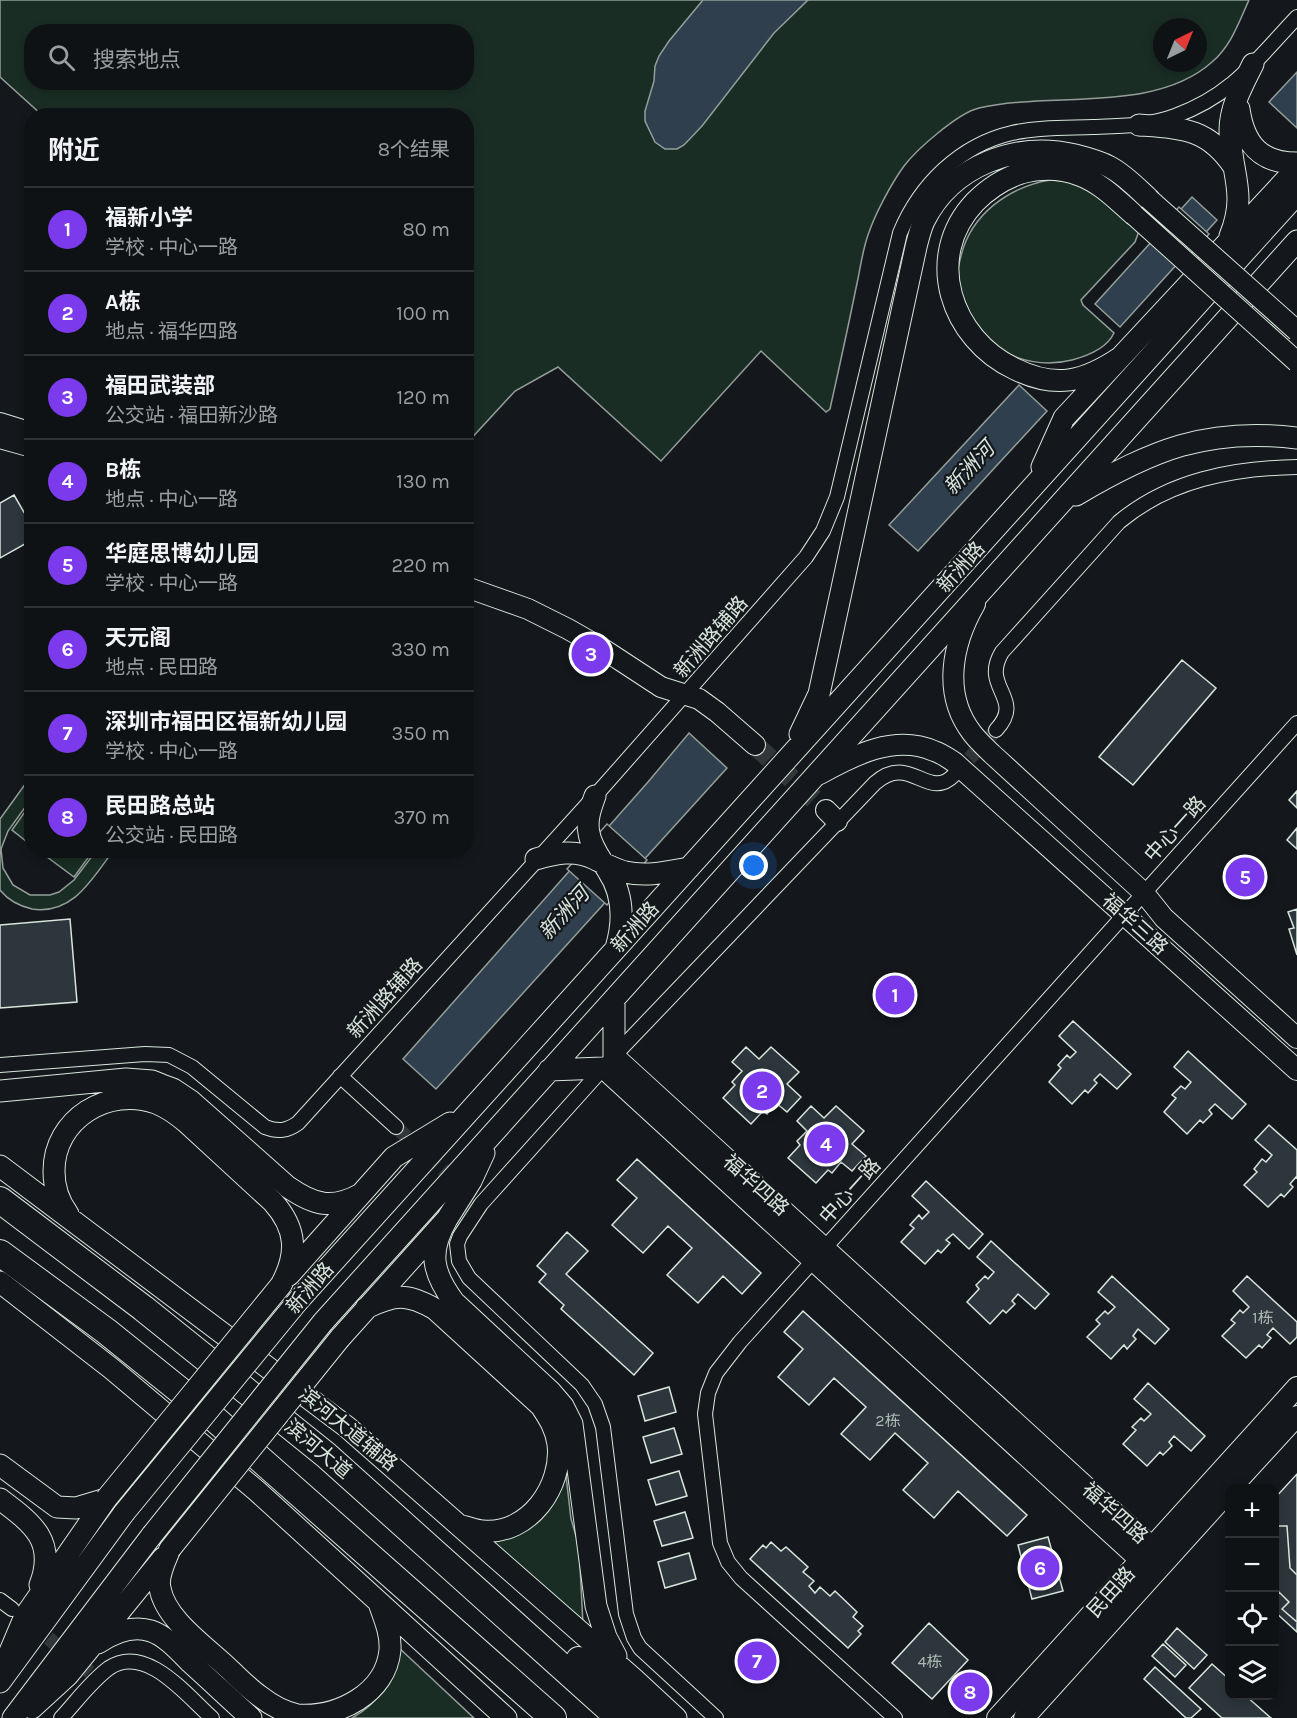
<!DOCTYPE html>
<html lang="zh">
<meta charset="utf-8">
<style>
body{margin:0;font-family:Karla,"Noto Sans SC",sans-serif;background:#181b1e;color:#f1f3f6}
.controls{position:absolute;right:18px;bottom:18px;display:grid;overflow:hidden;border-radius:12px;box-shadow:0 3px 9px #0003}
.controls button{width:54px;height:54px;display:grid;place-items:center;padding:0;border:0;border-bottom:2px solid #2f3234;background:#0f1215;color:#f1f3f6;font:30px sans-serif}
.compass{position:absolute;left:1153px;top:18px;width:54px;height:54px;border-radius:50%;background:#0f1215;box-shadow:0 3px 9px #0003;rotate:43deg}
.you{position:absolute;left:754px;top:866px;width:21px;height:21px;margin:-15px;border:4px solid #fff;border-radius:50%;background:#1a73e8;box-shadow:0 0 0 9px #1a73e833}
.badge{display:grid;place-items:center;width:39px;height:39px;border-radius:50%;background:#7c3aed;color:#fff;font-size:20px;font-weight:700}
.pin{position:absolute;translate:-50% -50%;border:3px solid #fff;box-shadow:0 2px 6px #0006}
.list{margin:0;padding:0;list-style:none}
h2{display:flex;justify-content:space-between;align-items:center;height:78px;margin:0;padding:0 24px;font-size:26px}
h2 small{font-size:20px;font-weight:400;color:#9b9ea0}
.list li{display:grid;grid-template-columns:39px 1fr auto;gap:18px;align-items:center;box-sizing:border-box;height:84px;padding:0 24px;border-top:2px solid #2f3234}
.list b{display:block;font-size:22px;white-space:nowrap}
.list p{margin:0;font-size:20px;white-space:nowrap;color:#9b9ea0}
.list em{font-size:20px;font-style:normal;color:#9b9ea0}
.icon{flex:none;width:33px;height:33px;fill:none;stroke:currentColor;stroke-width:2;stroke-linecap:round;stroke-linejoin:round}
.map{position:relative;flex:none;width:1297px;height:1718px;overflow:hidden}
.search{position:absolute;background:#0f1215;box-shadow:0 3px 9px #0003;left:24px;top:24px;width:450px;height:66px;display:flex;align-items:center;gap:15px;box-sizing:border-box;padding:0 21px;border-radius:24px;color:#9b9ea0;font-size:22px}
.panel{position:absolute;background:#0f1215;box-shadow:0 3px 9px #0003;left:24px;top:108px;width:450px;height:750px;border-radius:24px}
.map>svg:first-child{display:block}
.green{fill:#1a2d24;stroke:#939e99;stroke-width:1.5;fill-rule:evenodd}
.water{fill:#2f3f4d;stroke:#939e99;stroke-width:1.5}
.pier{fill:#14181c;stroke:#939e99;stroke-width:1.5}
.building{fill:#2c363c;stroke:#d8e6dc;stroke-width:1.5}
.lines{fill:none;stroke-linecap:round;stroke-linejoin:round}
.street-tunnel{stroke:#313739;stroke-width:14;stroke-dasharray:14 7;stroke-linecap:butt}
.secondary-tunnel{stroke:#313739;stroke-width:20;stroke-dasharray:20 10;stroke-linecap:butt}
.street-casing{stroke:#d8e6dc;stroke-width:16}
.secondary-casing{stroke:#d8e6dc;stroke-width:22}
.primary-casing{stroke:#d8e6dc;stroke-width:23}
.highway-casing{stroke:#d8e6dc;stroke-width:28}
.street{stroke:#14181c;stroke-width:14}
.secondary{stroke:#14181c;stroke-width:20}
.primary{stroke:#14181c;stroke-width:21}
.highway{stroke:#14181c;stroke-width:26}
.secondary-bridge-casing{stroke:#d8e6dc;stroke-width:22;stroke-linecap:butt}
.primary-bridge-casing{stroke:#d8e6dc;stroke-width:23;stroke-linecap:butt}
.secondary-bridge{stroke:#14181c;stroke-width:20}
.primary-bridge{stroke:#14181c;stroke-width:21}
.labels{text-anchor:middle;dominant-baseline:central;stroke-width:4.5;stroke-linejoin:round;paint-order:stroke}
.number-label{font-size:16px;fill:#adbab4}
.street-label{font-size:20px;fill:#d8e6dc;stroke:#14181c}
.water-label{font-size:21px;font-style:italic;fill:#d8e6dc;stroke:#14181c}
</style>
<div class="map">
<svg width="1297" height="1718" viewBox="0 0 1297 1718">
<rect width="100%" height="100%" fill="#14181c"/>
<path class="green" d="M0,0H1249C1239,22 1231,46 1212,62C1154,114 1051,91 979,108C958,113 917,149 904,166C891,184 875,214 868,235C862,252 860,271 856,288C848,328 839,368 830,409L826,412L761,351L661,461L558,367L515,391L467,443L466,116L42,115L0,77ZM1162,27H1198V63H1162ZM32,32H466V82H32Z
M1050,180L1074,182L1102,198L1139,231L1135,242L1081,300L1083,305L1114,333C1107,348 1087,356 1072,360C1036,369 997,357 975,325C971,319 969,311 966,304C963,297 959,290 957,283C956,274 959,264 961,256C971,214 1009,187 1050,180Z
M31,776V799L8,831L1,849L3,868L13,885L30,895H50L59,892L74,880L96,851H113C92,879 73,915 32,909C19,906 8,900 0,890V819Z
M31,803V845L12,830Z
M39,851H93L74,877Z
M564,1458L571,1519L579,1546L583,1625L491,1542L505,1538Z
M397,1646L474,1718H352C386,1699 387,1680 397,1646Z"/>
<path class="water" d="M703,0H808L774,33L702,126L684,145L677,149H665L655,142L645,121V111L654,81L655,66L659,56L669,41Z
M1297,72V128L1269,102Z
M1192,197L1217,220L1120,327L1095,304Z
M1019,385L1047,411L918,551L889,525Z
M689,733L727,768L436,1089L403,1059L648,782Z"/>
<path class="pier" d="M1179,207L1209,234L1179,267L1149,241Z
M607,824L647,860L607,905L567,869Z"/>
<path class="building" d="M14,495L32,526V540L0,558V503Z
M1182,660L1216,688L1133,785L1099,757Z
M1297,791V808L1289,800Z
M1297,828V849L1287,840Z
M1297,909V955L1289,929L1294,928L1288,912Z
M70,919L77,1002L0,1008V925Z
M1073,1021L1131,1074L1117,1089L1100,1074L1094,1080L1097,1083L1088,1093L1085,1090L1072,1104L1049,1082L1061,1068L1058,1065L1067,1055L1070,1058L1076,1052L1059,1036Z
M746,1047L759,1059L771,1047L799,1072L787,1084L801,1097L787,1112L776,1103L767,1114L763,1111L751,1124L723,1098L735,1085L732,1082L742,1071L732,1062Z
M1188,1051L1246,1104L1232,1119L1215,1104L1209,1110L1212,1114L1203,1123L1200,1120L1187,1134L1164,1112L1176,1098L1172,1095L1181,1086L1185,1089L1191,1082L1174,1067Z
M811,1106L824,1118L836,1106L864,1131L852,1144L866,1156L852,1171L841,1162L832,1173L828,1170L816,1183L788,1158L800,1145L797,1141L807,1131L797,1121Z
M1269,1125L1297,1150V1178L1296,1177L1290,1184L1293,1187L1284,1197L1281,1194L1268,1207L1244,1185L1257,1172L1254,1169L1262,1159L1266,1162L1272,1155L1255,1140Z
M637,1159L761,1273L742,1294L723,1276L698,1303L667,1275L692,1248L668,1226L643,1253L612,1225L637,1198L617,1180Z
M926,1181L983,1234L969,1249L953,1234L946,1240L950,1243L941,1253L938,1250L925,1264L901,1242L914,1228L910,1225L919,1215L922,1219L929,1212L912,1196Z
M567,1232L588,1251L566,1274L653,1353L634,1375L561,1309L564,1305L539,1282L546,1274L537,1266Z
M991,1241L1049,1294L1035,1309L1018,1294L1012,1301L1015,1304L1006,1313L1003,1310L990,1324L967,1302L979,1289L976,1285L985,1276L988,1279L994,1272L977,1257Z
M1112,1276L1169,1329L1155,1344L1138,1329L1133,1336L1136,1339L1127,1349L1124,1345L1111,1359L1087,1337L1100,1324L1096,1320L1105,1311L1108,1314L1115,1307L1098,1292Z
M1247,1276L1297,1322V1337L1290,1344L1273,1328L1267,1335L1271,1338L1262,1348L1259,1345L1246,1358L1222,1336L1235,1323L1231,1320L1240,1310L1243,1313L1249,1307L1233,1291Z
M803,1311L1027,1515L1007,1536L958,1491L934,1518L903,1490L928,1463L895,1433L870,1460L841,1434L866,1407L834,1378L809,1405L778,1377L803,1349L784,1332Z
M1148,1383L1205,1436L1191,1451L1174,1436L1169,1442L1172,1446L1163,1455L1160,1452L1147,1466L1123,1444L1136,1430L1132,1427L1141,1418L1144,1421L1151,1414L1134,1399Z
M669,1387L676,1412L645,1421L638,1396Z
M674,1428L682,1454L651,1463L643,1437Z
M679,1471L687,1496L656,1505L648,1480Z
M1297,1474V1632L1274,1611V1499Z
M685,1512L693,1538L662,1546L654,1521Z
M1274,1526H1287L1290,1568L1297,1575V1622L1282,1609L1289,1602L1279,1592L1274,1598Z
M1048,1537L1063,1591L1032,1599L1018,1545Z
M771,1542L781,1551L786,1547L808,1567L803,1572L814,1581L809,1586L815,1593L820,1587L830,1596L835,1591L857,1612L853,1617L863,1626L858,1631L861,1634L848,1648L750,1559L763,1545L766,1548Z
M689,1553L696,1579L665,1588L658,1562Z
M929,1623L968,1660L932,1699L892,1663Z
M1177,1628L1207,1655L1194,1669L1165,1642Z
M1163,1644L1186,1665L1175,1677L1152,1656Z
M1212,1664L1230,1680V1696H1246L1271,1718H1222L1189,1688Z
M1155,1667L1201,1709L1191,1718H1186L1144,1679Z"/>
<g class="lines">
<path class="street-tunnel" d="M955,774L996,730
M396,1127L474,1198
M32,1625L90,1672"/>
<path class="secondary-tunnel" d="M755,745L826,810"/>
<g class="street-casing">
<path id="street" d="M996,730C1026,698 980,688 1002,652L1119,522C1169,480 1233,468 1297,467
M0,1065L145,1054L169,1055L192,1067L265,1127C278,1132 287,1131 298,1123L595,796L806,557L823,531L837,497L900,233C920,185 960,145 1012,133C1038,127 1066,128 1093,127C1121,126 1148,126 1175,116C1233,95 1256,60 1297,17
M340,1076L396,1127
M0,1600L12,1609
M61,1718C76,1702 91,1681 109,1668C146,1643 187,1696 212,1718
M716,1718L640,1648L634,1638L626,1614L603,1427L595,1404L582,1385L469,1278L459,1261L457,1244L460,1236L481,1204L614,1056L875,783C910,752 928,802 954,775
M895,1718L741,1578L728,1562L720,1543L705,1414L708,1393L716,1373L740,1342L1297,723"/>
</g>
<g class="secondary-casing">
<path id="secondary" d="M0,423L32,433
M0,438L32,447
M466,587L528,609L568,629L603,649L661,687L699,699L717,712L755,745
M975,604C952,644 942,694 972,733C978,741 985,747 992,754L1144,893L1164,918L1297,1038
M820,774C854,755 895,734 934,751C941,753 948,758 954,762L1297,1070
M826,810L837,821
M614,1056L1152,1547L1161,1566
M603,1068L1140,1560L1161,1566
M1231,1488L1297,1416
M997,1718L1297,1387
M1024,1718L1230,1490"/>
</g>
<g class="primary-casing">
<path id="primary" d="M1239,109C1244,144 1260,163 1297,163
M1139,125C1182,128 1208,128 1234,167
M1230,236C1248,193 1230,172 1230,130C1230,107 1243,84 1253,64
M1121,357C1084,382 1056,389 1015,369C951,339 923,257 975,202C988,189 1003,179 1021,173C1040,168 1061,168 1079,175C1101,183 1117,200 1134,215
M1042,467L1064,418L1297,168
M1076,495C1152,450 1207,427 1297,438
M800,734L819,694L916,247C918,239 920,230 924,221C952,165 1017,141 1075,155C1087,158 1099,161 1110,167C1125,175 1137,188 1149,199
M595,796C591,807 586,820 589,833C591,847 601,859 608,871C624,895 624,921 616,948
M536,859C556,853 575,849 595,859C605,864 614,869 625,872C646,877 667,872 689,868
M614,1056V999
M549,1070L603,1068
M0,1091L126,1079L152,1081L162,1085L173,1089L191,1101L288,1187C314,1205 332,1210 361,1194
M0,1166L347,1427L635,1680L676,1718
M68,1214C59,1202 54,1187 54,1171C54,1119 108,1086 156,1103C168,1108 178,1115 187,1123L273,1202C297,1229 298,1254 281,1285
M447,1219C428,1252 432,1272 454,1302L551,1392L563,1406L572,1424L596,1606L606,1637L616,1656
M289,1275L394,1157L450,1123
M0,1282L112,1369L257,1491L506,1718
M298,1301L1297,194
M366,1308C395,1294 407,1293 435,1309L541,1406C549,1418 556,1429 558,1444C563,1486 529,1535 483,1531C476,1531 468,1527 461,1526
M323,1322L1297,241
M340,1338L447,1219L471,1181L484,1153
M0,1465L57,1507L76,1508L106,1499
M0,1499C32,1523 57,1541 40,1585
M170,1549C165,1561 157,1576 160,1588C165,1619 205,1646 227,1667C238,1677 249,1689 261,1697C271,1705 285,1712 297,1715C339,1718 386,1693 390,1650C391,1634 385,1620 380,1606
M98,1643C113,1633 133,1625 151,1631C166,1636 179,1651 190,1662C211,1681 231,1700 251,1718
M6,1661L25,1616L106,1499
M0,1682L124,1513
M32,1708L68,1675L163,1558
M13,1718L152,1535"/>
</g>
<g class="highway-casing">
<path id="highway" d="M0,1200L143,1308L326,1455L619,1718
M0,1253L106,1331L208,1413L553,1718
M579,1660L651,1718"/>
</g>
<use href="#street" class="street"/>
<use href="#secondary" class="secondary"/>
<use href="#primary" class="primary"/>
<use href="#highway" class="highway"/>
<g class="secondary-bridge-casing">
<path id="secondary-bridge" d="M1149,199L1297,331
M1134,215L1297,362"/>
</g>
<g class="primary-bridge-casing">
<path id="primary-bridge" d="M106,1499L281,1285
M124,1513L298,1301
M152,1535L323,1322
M170,1549L340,1338"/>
</g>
<use href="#secondary-bridge" class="secondary-bridge"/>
<use href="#primary-bridge" class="primary-bridge"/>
</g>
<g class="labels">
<g class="number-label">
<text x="1263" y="1317">1栋</text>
<text x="888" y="1420">2栋</text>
<text x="930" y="1661">4栋</text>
</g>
<g class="street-label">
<text transform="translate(961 567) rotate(-48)">新洲路</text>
<text transform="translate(711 637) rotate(-49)">新洲路辅路</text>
<text transform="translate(1175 829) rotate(-48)">中心一路</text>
<text transform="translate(1135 924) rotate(42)">福华三路</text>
<text transform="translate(635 927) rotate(-48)">新洲路</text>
<text transform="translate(385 998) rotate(-48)">新洲路辅路</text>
<text transform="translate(756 1185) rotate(42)">福华四路</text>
<text transform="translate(850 1191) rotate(-48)">中心一路</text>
<text transform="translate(310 1288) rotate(-49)">新洲路</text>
<text transform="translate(348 1429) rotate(39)">滨河大道辅路</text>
<text transform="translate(318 1449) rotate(40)">滨河大道</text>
<text transform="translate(1115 1513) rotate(42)">福华四路</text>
<text transform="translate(1111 1592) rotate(-48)">民田路</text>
</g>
<g class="water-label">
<text transform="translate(969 468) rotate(-47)">新洲河</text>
<text transform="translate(564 913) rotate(-48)">新洲河</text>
</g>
</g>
</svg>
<div class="controls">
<button>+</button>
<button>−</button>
<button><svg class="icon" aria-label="locate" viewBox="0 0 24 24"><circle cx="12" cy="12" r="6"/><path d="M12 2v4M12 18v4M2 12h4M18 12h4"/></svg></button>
<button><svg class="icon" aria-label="layers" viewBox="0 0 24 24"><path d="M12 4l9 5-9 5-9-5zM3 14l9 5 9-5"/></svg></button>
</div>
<svg class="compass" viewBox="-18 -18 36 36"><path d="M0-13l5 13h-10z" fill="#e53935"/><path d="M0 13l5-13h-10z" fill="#9b9ea0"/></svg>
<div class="you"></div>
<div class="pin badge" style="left:895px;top:995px">1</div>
<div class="pin badge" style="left:762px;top:1091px">2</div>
<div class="pin badge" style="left:591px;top:654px">3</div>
<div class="pin badge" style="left:826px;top:1144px">4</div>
<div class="pin badge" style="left:1245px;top:877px">5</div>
<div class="pin badge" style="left:1040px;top:1568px">6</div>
<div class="pin badge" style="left:757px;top:1661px">7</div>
<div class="pin badge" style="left:970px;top:1692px">8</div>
<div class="search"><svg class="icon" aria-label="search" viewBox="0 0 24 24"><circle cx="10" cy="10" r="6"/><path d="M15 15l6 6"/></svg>搜索地点</div>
<section class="panel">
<h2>附近<small>8个结果</small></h2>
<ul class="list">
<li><span class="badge">1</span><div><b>福新小学</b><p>学校 · 中心一路</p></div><em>80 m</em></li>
<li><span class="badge">2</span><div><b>A栋</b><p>地点 · 福华四路</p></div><em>100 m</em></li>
<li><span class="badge">3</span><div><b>福田武装部</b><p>公交站 · 福田新沙路</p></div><em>120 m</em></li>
<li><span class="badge">4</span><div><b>B栋</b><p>地点 · 中心一路</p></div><em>130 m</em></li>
<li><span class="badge">5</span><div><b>华庭思博幼儿园</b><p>学校 · 中心一路</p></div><em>220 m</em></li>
<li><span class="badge">6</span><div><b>天元阁</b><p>地点 · 民田路</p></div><em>330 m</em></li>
<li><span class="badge">7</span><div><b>深圳市福田区福新幼儿园</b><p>学校 · 中心一路</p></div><em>350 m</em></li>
<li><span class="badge">8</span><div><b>民田路总站</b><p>公交站 · 民田路</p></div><em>370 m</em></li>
</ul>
</section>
</div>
